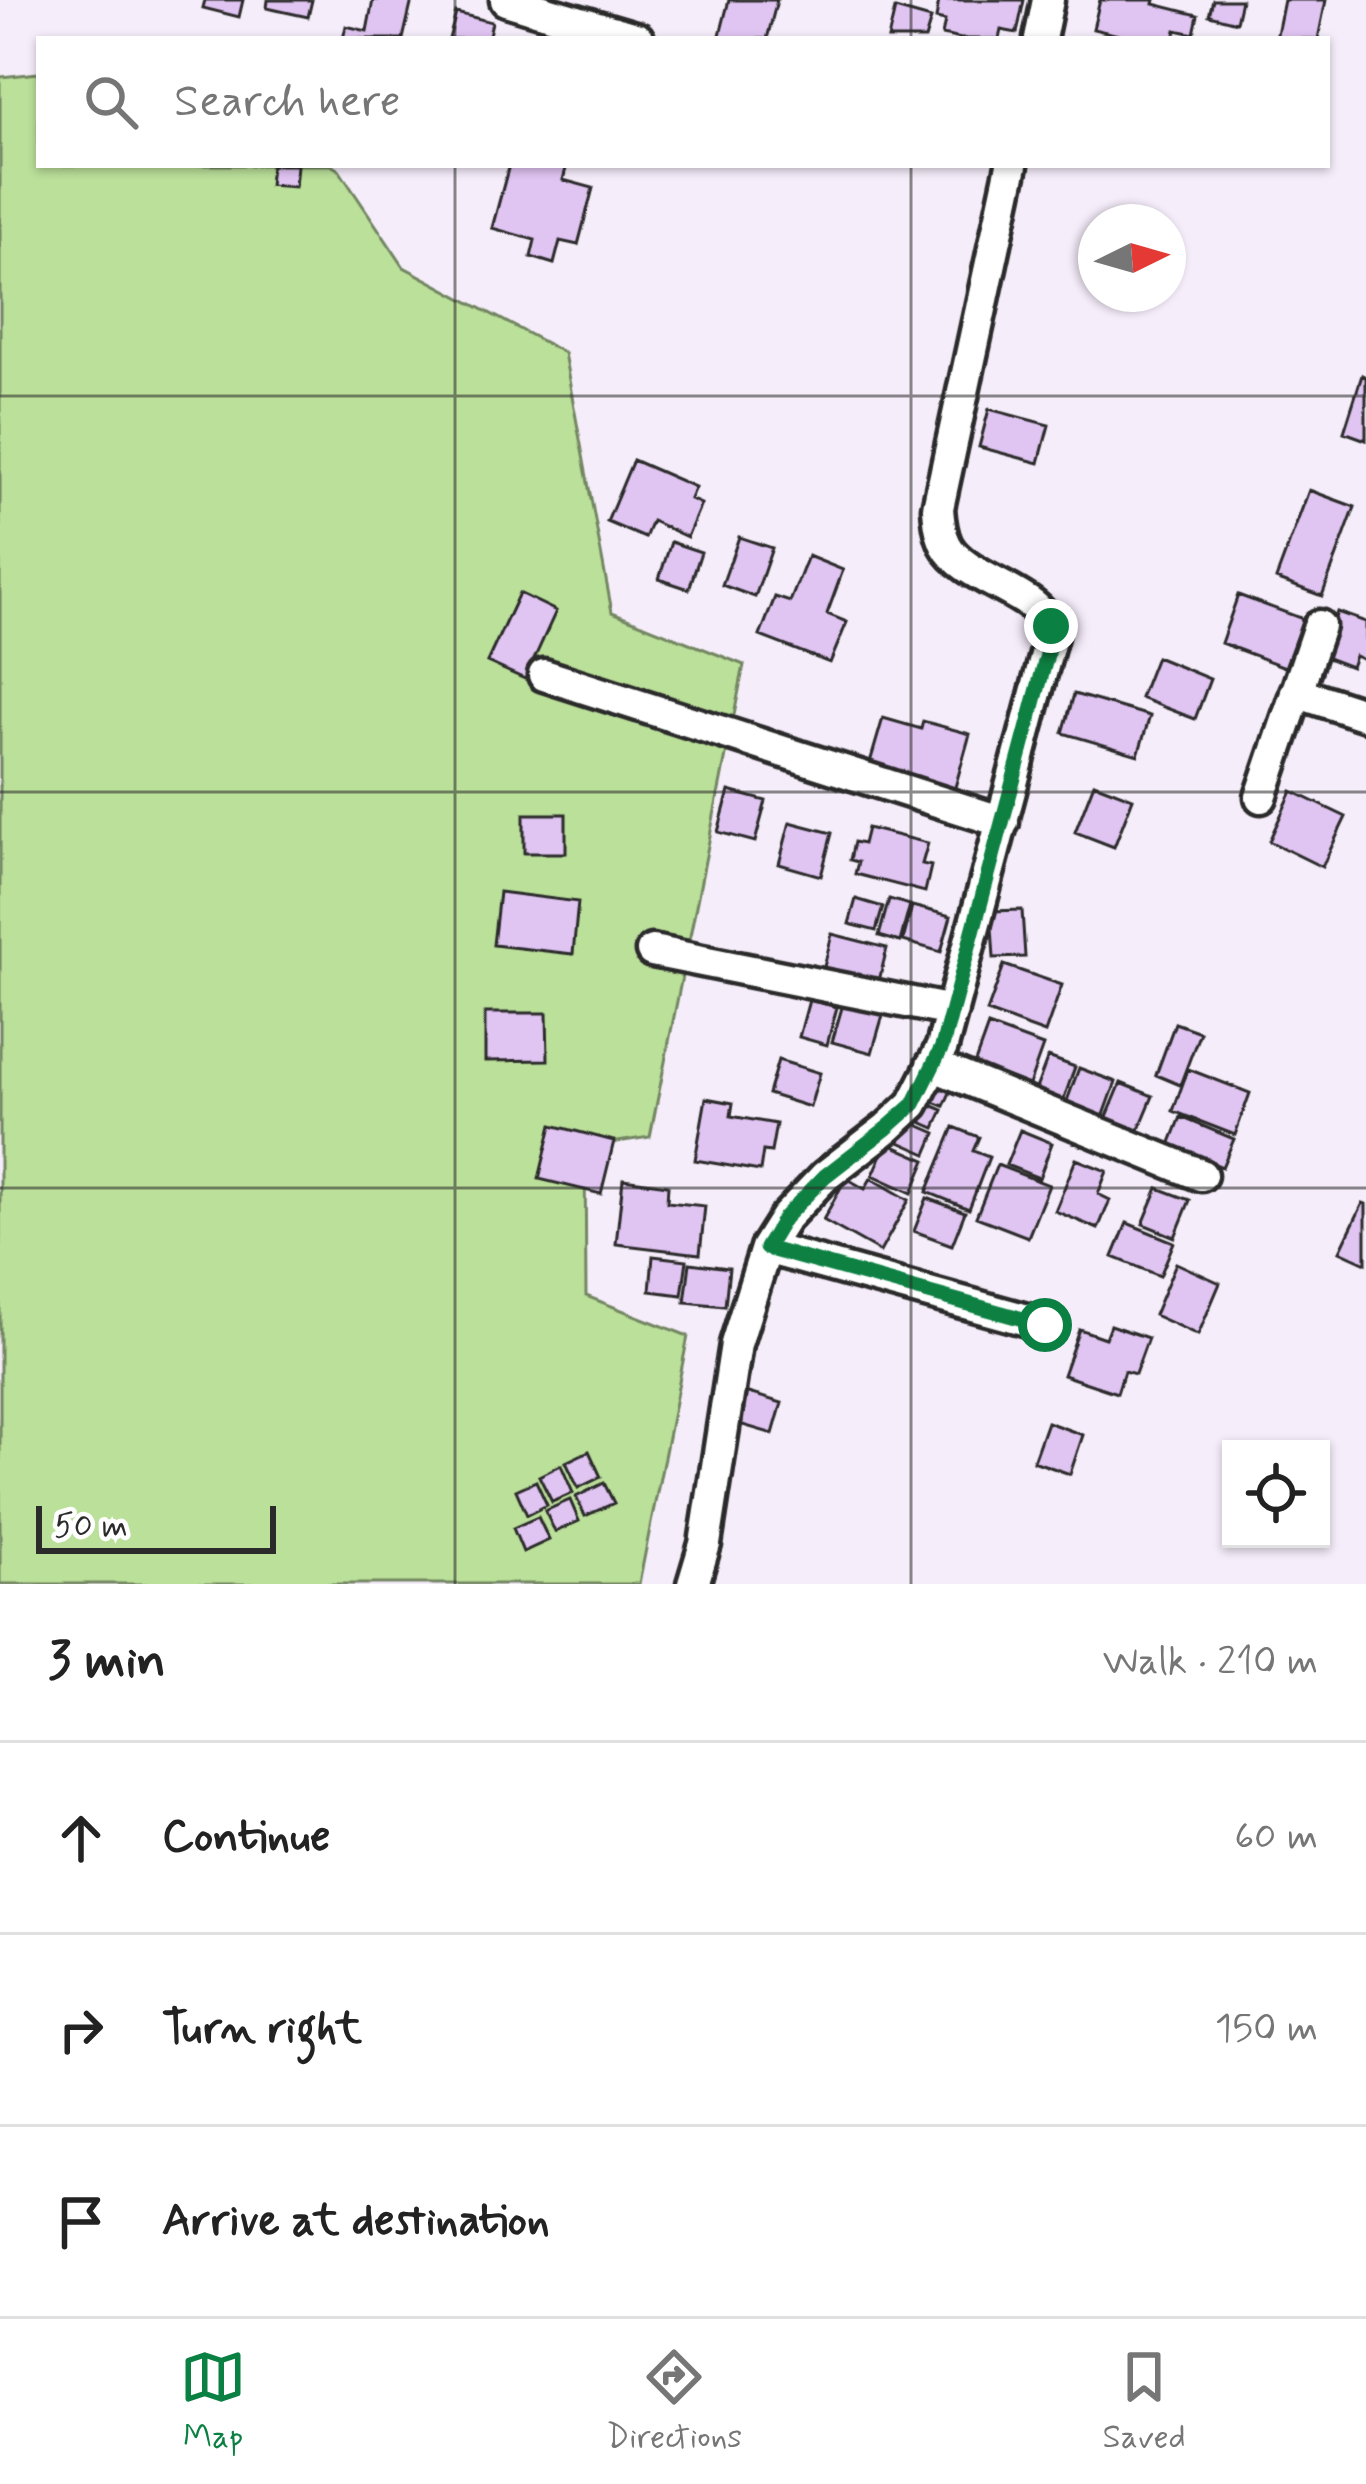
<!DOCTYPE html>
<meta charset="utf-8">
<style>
body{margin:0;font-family:Mynerve,sans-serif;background:#f2f2f2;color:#222}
.controls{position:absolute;right:36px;bottom:36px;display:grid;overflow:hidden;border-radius:0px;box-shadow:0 3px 9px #0004}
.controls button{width:108px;height:108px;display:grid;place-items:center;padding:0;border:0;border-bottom:3px solid #e0e0e0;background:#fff;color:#222;font:60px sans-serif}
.compass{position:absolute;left:1078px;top:204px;width:108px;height:108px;border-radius:50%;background:#fff;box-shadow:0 3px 9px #0004;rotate:85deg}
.scale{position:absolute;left:36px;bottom:30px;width:240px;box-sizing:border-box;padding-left:12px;border:6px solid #2b2b2b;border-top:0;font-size:33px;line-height:42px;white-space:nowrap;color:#2b2b2b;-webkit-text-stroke:9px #fff;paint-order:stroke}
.stop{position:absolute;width:36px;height:36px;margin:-27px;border:9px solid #0b8043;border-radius:50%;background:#fff}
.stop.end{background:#0b8043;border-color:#fff;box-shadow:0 3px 12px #0008}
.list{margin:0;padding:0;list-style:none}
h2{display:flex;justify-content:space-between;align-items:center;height:156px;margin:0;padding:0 48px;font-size:51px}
h2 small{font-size:39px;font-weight:400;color:#767676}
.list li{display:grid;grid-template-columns:78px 1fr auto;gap:36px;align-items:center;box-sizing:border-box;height:192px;padding:0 48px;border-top:3px solid #e0e0e0}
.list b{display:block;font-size:45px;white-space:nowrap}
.list em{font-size:39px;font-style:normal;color:#767676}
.icon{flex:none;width:66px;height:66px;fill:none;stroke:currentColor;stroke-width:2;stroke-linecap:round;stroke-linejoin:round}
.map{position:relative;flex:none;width:1366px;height:1584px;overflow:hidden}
.search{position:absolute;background:#fff;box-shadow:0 3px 9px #0004;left:36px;right:36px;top:36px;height:132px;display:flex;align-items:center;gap:30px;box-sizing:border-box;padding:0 42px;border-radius:0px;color:#767676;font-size:45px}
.sheet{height:732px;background:#fff}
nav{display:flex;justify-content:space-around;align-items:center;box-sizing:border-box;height:168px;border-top:3px solid #e0e0e0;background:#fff;font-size:33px;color:#767676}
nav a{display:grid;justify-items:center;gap:6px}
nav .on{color:#0b8043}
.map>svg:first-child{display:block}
.green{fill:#bbe09a;stroke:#738662;stroke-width:3}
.building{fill:#e0c4f2;stroke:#2b2b2b;stroke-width:3}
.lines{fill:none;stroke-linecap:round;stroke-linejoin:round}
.minor-casing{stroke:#2b2b2b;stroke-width:39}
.minor{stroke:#fff;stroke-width:30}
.route{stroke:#0b8043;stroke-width:15}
.grid{fill:none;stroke:#2b2b2b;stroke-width:3;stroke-opacity:0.55}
</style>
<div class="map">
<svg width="1366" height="1584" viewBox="0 0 1366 1584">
<rect width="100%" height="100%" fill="#f6edfb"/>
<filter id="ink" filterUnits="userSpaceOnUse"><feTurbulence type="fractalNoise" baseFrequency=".00833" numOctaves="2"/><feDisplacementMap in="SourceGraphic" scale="24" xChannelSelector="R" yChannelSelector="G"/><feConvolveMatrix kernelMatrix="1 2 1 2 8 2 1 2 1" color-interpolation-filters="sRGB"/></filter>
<g filter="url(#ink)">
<path class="green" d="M39,73V165H331L339,170L404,267L564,353L612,612L744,665L650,1137L585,1147L586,1296L688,1336L639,1584H0V77Z"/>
<path class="building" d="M205,0H243L239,17L203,8Z
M268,0H312L308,17L267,8Z
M373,0H412L403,39H343L346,26L367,31Z
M729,0H777L767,39H719Z
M939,0H1024L1017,33L1001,30L999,39H961L942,35L945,21L936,19Z
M1100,0H1155L1154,4L1198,15L1194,34L1176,30L1174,39H1136L1093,29Z
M1213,0H1241L1236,22L1209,15Z
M1284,0H1326L1318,39H1276Z
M895,9L931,19L925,39H888Z
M456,13L492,22L488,39H449Z
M271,165H297L295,187L269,185Z
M509,165H567L563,180L593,188L578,245L560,241L554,264L531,257L535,240L492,228Z
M1362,375L1366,377V440L1344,432Z
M989,409L1049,425L1039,463L979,447Z
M633,460L695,487L690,499L701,504L687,537L652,521L645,538L607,522Z
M1309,490L1355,507L1322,596L1276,579Z
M739,537L772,548L755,597L722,585Z
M671,542L701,552L689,589L659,579Z
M808,556L843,570L827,614L847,622L830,663L760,636L775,597L790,602Z
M519,593L556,611L525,679L487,662Z
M1238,595L1303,619L1285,667L1221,643Z
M1337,612L1366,622V661L1355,656L1351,667L1322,656Z
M1156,657L1210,679L1195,719L1140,698Z
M1074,694L1150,716L1138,755L1063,733Z
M883,718L921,729L923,721L970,734L954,791L869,766Z
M1094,783L1133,798L1114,847L1075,832Z
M729,791L766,801L755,842L718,832Z
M1292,791L1346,817L1322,867L1269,841Z
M524,814H566V853H524Z
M790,822L832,833L821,876L779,864Z
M867,828L928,843L922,864L931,866L925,892L855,874L858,862L850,860L854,842L863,844Z
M499,892L578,902L573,954L493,945Z
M856,899L883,907L876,931L849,924Z
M889,899L910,905L900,942L879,936Z
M912,906L951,916L941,952L903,941Z
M1022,910L1025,957L994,958L991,911Z
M832,934L887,948L878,985L823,971Z
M1004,965L1062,985L1045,1033L987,1012Z
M809,1000L837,1007L827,1045L799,1037Z
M843,1004L883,1015L872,1053L832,1042Z
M485,1013H547L548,1060L485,1061Z
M1175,1023L1200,1032L1180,1085L1156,1075Z
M988,1026L1043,1046L1029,1085L974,1065Z
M1048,1057L1075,1067L1062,1104L1034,1094Z
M778,1060L820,1073L810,1107L768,1094Z
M1079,1068L1116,1082L1101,1123L1064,1109Z
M1188,1069L1250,1093L1235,1135L1173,1111Z
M934,1080L952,1088L944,1106L926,1099Z
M1121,1083L1153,1096L1135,1139L1103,1126Z
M706,1098L733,1103L731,1116L776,1124L771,1152L763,1151L760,1171L695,1160Z
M926,1103L943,1110L935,1128L919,1121Z
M1181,1117L1234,1139L1222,1167L1170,1145Z
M904,1119L936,1133L927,1154L895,1140Z
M552,1125L614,1141L601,1194L539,1179Z
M954,1127L979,1137L973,1151L989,1157L969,1209L927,1192Z
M1020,1130L1052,1143L1039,1178L1006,1165Z
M887,1143L926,1160L912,1193L873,1175Z
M1076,1159L1107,1171L1098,1194L1110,1200L1098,1229L1055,1211Z
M997,1165L1049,1185L1028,1237L976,1217Z
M846,1178L865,1189L871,1178L909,1200L880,1252L823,1220Z
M623,1179L668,1185L667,1202L705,1206L700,1254L616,1244Z
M1158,1188L1190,1200L1175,1237L1143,1224Z
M927,1198L965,1212L952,1245L914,1231Z
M1363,1203L1366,1204V1263L1340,1251Z
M1127,1223L1174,1242L1160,1276L1113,1257Z
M653,1256L687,1260L682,1295L650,1291Z
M690,1263L729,1268L725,1306L685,1302Z
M1176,1263L1220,1283L1198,1335L1154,1315Z
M1110,1325L1148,1338L1135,1374L1124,1371L1117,1393L1063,1375L1079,1329L1105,1338Z
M738,1390L782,1403L773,1434L729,1421Z
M1047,1422L1083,1435L1070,1474L1033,1461Z
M589,1451L601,1477L578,1488L566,1462Z
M561,1465L573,1493L552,1502L539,1476Z
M536,1481L547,1505L527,1515L516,1490Z
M604,1483L614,1503L585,1516L576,1497Z
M570,1500L579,1521L555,1532L545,1511Z
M538,1517L549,1540L523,1552L513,1528Z"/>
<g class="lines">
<g class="minor-casing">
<path id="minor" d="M506,0L638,39
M1040,39L1048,0
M544,675L1003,822
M1296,692L1366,715
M1261,797L1319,626
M652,951L952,1011
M932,1065L1201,1175
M766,1248L1045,1325
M693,1584L705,1544L736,1344L766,1248L785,1218L825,1176L887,1128L913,1104L942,1047L1051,636C1050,593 966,583 946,545C940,533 939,521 938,508L1012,165"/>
</g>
<use href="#minor" class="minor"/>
</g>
</g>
<g class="lines" filter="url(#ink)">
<path class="route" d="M1045,1325L766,1248L784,1218L825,1176L887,1128L914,1104L942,1047L1052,636L1051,626"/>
</g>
<path class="grid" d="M455,0V39M911,0V39M455,165V1584M911,165V1584M0,396H1366M0,792H1366M0,1188H1366"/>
</svg>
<div class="controls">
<button><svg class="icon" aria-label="locate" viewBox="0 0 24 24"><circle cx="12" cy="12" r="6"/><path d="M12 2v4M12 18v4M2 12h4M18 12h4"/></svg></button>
</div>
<svg class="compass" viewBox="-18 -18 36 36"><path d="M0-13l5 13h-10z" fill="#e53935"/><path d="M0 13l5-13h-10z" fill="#767676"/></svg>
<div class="scale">50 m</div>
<div class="stop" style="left:1045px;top:1325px"></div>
<div class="stop end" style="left:1051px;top:626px"></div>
<div class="search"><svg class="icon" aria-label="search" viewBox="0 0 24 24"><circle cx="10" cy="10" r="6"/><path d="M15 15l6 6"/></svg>Search here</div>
</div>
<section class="sheet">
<h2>3 min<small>Walk · 210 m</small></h2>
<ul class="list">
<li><svg class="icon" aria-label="ahead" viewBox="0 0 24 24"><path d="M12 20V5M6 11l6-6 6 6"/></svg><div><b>Continue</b></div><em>60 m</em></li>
<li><svg class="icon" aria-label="right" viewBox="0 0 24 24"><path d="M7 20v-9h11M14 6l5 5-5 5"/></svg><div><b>Turn right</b></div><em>150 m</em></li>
<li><svg class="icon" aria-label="arrive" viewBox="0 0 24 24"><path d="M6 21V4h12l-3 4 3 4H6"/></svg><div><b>Arrive at destination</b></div></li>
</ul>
</section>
<nav>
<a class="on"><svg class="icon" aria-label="map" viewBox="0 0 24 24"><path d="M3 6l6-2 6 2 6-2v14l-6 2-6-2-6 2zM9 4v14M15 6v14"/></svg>Map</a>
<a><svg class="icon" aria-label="directions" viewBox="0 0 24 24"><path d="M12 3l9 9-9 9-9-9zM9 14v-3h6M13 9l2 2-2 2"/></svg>Directions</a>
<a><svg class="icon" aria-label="saved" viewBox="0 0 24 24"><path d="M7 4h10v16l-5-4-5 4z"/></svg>Saved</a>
</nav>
